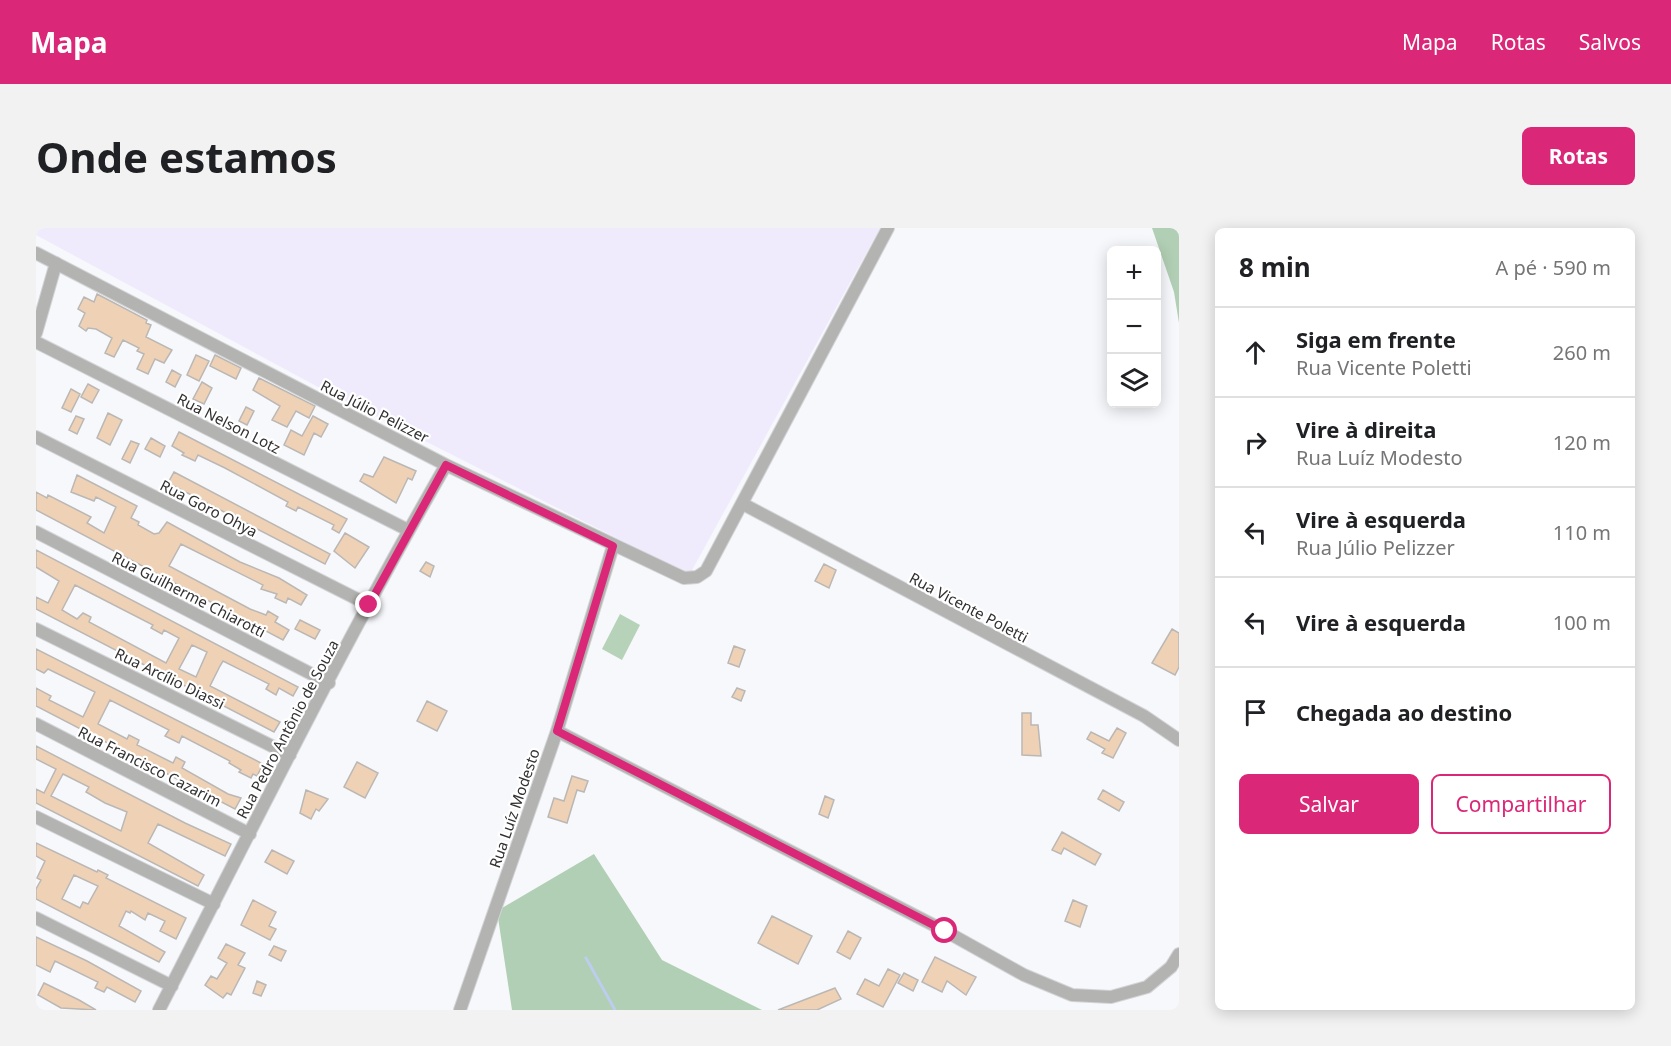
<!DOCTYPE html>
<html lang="pt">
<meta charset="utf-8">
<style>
body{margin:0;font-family:"Noto Sans",sans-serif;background:#f2f2f2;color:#202124}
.controls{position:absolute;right:18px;top:18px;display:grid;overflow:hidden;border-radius:9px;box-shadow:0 3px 15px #0003}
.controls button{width:54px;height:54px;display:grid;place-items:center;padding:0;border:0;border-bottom:2px solid #e0e0e0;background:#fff;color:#202124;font:30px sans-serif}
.stop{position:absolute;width:18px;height:18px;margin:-14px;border:4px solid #db2777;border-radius:50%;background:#fff}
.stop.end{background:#db2777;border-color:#fff;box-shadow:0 2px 6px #0008}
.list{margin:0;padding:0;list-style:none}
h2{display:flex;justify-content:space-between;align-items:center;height:78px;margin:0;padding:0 24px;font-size:26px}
h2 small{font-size:20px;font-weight:400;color:#757577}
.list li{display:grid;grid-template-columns:39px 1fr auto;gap:18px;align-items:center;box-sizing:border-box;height:90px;padding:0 24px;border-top:2px solid #e0e0e0}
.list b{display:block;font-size:22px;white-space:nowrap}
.list p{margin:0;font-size:20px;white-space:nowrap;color:#757577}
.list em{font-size:20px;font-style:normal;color:#757577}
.actions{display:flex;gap:12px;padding:18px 24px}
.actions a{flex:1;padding:14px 0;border:2px solid #db2777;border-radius:9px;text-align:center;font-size:21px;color:#db2777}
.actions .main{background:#db2777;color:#fff}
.icon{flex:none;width:33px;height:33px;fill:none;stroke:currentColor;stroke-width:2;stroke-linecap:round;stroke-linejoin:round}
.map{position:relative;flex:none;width:1143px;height:782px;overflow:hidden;border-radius:9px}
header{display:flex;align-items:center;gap:36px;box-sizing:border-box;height:84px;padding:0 30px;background:#db2777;color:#fff}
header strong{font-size:28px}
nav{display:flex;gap:33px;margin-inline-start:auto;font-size:21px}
.intro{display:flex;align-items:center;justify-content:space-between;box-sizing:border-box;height:144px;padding:0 36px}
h1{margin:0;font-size:42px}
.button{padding:15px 27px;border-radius:9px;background:#db2777;color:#fff;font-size:21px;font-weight:700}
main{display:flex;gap:36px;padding:0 36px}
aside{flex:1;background:#fff;border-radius:9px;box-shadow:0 3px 15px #0003}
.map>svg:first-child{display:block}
.industrial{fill:#efebfd}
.green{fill:#b6d3b9}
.forest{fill:#b1cfb4}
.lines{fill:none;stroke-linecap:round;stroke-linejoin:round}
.stream{stroke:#bdcdee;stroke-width:3}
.building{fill:#efd2b6;stroke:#bab7b5;stroke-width:1.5;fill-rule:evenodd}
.street-casing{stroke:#d3d4d7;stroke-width:14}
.street{stroke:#b3b3b1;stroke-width:12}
.route{stroke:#db2777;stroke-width:8}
.labels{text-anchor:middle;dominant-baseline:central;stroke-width:4.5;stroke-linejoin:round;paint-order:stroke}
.street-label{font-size:15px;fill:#313132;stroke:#fff}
</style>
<header>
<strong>Mapa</strong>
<nav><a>Mapa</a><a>Rotas</a><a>Salvos</a></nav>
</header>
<div class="intro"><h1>Onde estamos</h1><a class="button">Rotas</a></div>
<main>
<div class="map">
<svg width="1143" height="782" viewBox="0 0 1143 782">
<rect width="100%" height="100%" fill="#f7f8fb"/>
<path class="industrial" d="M0,0H844L655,344L650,345L282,159L0,7Z"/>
<path class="green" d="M584,386L604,397L586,432L566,421Z"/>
<path class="forest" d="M1116,0H1143V95L1138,64Z
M558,626L626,732L726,782H476L461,683Z"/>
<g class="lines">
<path class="stream" d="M550,730L579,782"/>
</g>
<path class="building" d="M61,66L111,92L110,95L115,97L110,109L136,122L128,135L119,131L112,146L101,141L108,126L101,123L103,120L87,112L78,129L69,125L76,110L60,101L52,100L50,103L43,98L49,85L42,81L48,69L58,74Z
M160,127L173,133L163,153L151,147Z
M179,127L205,140L200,151L174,138Z
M136,142L145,147L139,159L130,154Z
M223,150L279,178L273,190L260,183L251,199L236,192L244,178L217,162Z
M166,154L176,160L168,176L157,171Z
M52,156L63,162L56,175L45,169Z
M35,161L44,166L35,184L26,180Z
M210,179L218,183L211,197L203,193Z
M72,185L86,192L74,217L61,210Z
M40,188L48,191L41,206L33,202Z
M277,188L292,196L285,209L278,205L268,227L248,217L255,202L266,208Z
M143,204L311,291L303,305L296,301L298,297L262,279L260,283L250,278L252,274L189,240L162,227L159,233L146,227L148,225L136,218Z
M115,210L129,218L124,229L109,221Z
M95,213L103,216L94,235L86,231Z
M348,229L380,243L376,252L372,250L360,275L324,253L328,246L337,249Z
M138,244L294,326L289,336L132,255Z
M41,247L101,278L95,290L103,294L102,297L118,306L123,305L131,294L204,334L243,350L271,367L265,377L252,370L250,375L239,370L241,366L225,361L227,357L145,316L133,338L214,381L230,387L232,383L242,389L239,394L253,402L247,412L0,282V264L11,270L12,267L55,289L51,295L68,305L80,279L60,269L58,273L35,264Z
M309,305L333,319L319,340L298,323Z
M0,322L262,459L257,468L243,460L240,467L230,461L233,456L187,433L184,438L174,458L244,494L238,504L0,381V369L12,375L23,353L0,339ZM39,357L117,397L115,400L126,406L128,402L143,410L130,435L53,394L55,389L47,385L41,391L26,382ZM156,417L171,424L160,449L143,441Z
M390,334L398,338L394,349L384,343Z
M788,336L800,342L793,360L779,353Z
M264,392L284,402L279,411L259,401Z
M1136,401L1143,405V439L1139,447L1116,435Z
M698,418L709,422L703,439L692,435Z
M0,421L227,536L221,548L217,546L215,550L203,544L205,542L193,535L194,533L146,508L143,515L129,508L133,502L74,472L62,496L91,511L93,507L103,512L101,517L137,535L140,529L149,534L146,540L192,566L205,570L199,581L0,478V460L15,468L13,472L47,489L59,464L12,441L8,445L0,441Z
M701,460L709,463L705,473L696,469Z
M391,473L411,483L401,503L381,493Z
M986,485H995V497H1002L1005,528L986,527Z
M1081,500L1090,505L1077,530L1066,525L1069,521L1051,511L1055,504L1073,513Z
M0,518L149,595L195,616L189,628L122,596L112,615L168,647L162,658L0,575V561L8,565L20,541L0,531ZM27,546L53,559L50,564L69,575L91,584L85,603L15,568Z
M321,534L342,545L329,570L308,559Z
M536,548L552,553L548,564L541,562L531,595L512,589L518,570L528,573Z
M270,562L292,571L283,583L280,581L275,591L264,585Z
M1067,562L1088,574L1083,583L1062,571Z
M789,568L798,572L792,590L783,586Z
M1026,604L1065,626L1059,637L1028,620L1025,626L1016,622Z
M0,615L61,644L62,642L72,647L70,650L150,690L140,711L124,703L129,693L112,685L109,692L95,683L94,685L90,683L83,698L129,724L123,734L0,671V661L5,652L1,650L9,633L0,628ZM38,647L62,658L52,676L47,674L44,680L26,671Z
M236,622L258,633L251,646L229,634Z
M217,672L240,684L233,698L240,701L234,712L205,697Z
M1037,672L1051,678L1044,699L1029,693Z
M736,688L776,708L762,736L722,715Z
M812,703L825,710L814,731L801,724Z
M0,709L51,733L105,763L99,774L71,759L68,764L59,760L62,754L19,733L14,744L0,737Z
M190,716L209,725L202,737L209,740L195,767L191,765L187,770L169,757L175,748L181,751L191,735L182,730Z
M238,718L250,723L245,733L233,727Z
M899,729L940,749L930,767L911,753L906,764L886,754Z
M852,741L864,747L847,779L821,766L829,751L843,758Z
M868,745L882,752L877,763L862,755Z
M221,753L230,757L225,768L217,765Z
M8,755L43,772L60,782L25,780L2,767Z
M799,760L805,771L781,782H742Z"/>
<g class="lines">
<g class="street-casing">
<path id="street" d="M0,25L410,237L648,350L661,349L670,343L852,0
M0,105L20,35
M0,114L372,302
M0,209L333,377
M707,276L1108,488L1143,512
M0,304L293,455
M0,401L254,527
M0,496L214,606
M521,503L909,703L988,747L1036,767L1075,769L1111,759L1135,739L1143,726
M0,589L178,676
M0,690L136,758
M123,782C217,599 308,414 410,237
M424,782L521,503L577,318"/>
</g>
<use href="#street" class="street"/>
</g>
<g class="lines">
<path class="route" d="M333,377L410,237L577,318L521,503L909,703"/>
</g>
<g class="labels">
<g class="street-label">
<text transform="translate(339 183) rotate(27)">Rua Júlio Pelizzer</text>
<text transform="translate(193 195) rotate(27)">Rua Nelson Lotz</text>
<text transform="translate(173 280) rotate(27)">Rua Goro Ohya</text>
<text transform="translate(153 366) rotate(27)">Rua Guilherme Chiarotti</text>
<text transform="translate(933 379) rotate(28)">Rua Vicente Poletti</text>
<text transform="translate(134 450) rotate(26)">Rua Arcílio Diassi</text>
<text transform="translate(251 501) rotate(-62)">Rua Pedro Antônio de Souza</text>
<text transform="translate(114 538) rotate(27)">Rua Francisco Cazarim</text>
<text transform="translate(478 580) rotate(-71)">Rua Luíz Modesto</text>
</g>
</g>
</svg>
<div class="controls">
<button>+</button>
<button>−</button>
<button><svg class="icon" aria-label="layers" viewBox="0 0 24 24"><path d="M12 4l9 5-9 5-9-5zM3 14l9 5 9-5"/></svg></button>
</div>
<div class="stop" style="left:909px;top:703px"></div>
<div class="stop end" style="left:333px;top:377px"></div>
</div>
<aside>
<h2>8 min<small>A pé · 590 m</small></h2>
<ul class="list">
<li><svg class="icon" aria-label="ahead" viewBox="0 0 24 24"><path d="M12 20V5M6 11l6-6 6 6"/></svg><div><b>Siga em frente</b><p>Rua Vicente Poletti</p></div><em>260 m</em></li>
<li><svg class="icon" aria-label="right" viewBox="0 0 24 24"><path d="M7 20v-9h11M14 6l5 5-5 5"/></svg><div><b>Vire à direita</b><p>Rua Luíz Modesto</p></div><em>120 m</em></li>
<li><svg class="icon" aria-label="left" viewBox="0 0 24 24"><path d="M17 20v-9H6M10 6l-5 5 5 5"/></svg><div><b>Vire à esquerda</b><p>Rua Júlio Pelizzer</p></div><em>110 m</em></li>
<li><svg class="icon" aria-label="left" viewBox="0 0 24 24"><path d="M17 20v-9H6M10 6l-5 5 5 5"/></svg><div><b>Vire à esquerda</b></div><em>100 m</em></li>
<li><svg class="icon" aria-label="arrive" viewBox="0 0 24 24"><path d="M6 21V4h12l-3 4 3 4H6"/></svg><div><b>Chegada ao destino</b></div></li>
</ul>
<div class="actions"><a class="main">Salvar</a><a>Compartilhar</a></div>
</aside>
</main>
